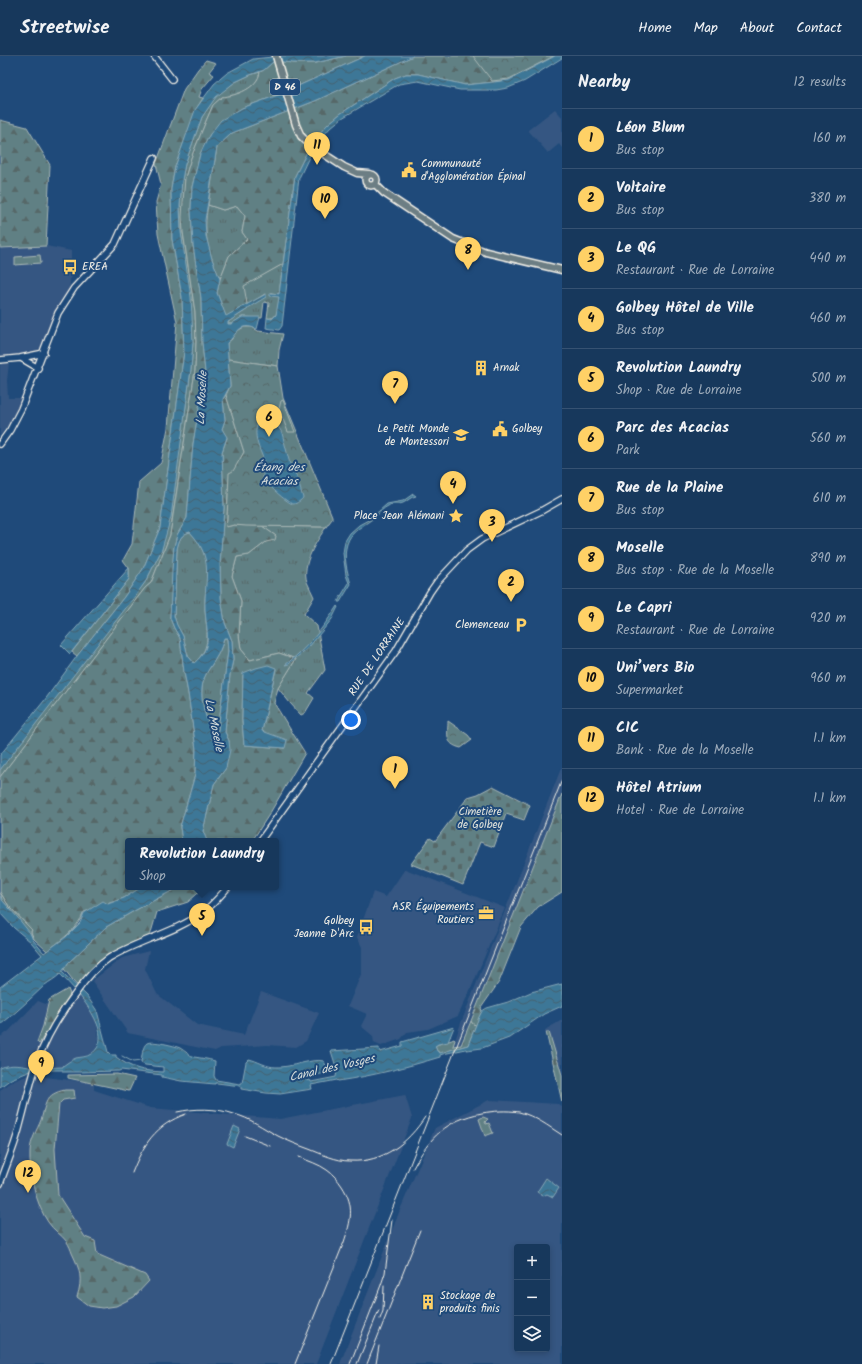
<!DOCTYPE html>
<meta charset="utf-8">
<style>
body{margin:0;font-family:Kalam,sans-serif;background:#203f62;color:#f1f3f6}
.controls{position:absolute;right:12px;bottom:12px;display:grid;overflow:hidden;border-radius:4px;box-shadow:0 2px 6px #0003}
.controls button{width:36px;height:36px;display:grid;place-items:center;padding:0;border:0;border-bottom:1px solid #365272;background:#17385c;color:#f1f3f6;font:20px sans-serif}
.you{position:absolute;left:351px;top:664px;width:14px;height:14px;margin:-10px;border:3px solid #fff;border-radius:50%;background:#1a73e8;box-shadow:0 0 0 6px #1a73e833}
.badge{display:grid;place-items:center;width:26px;height:26px;border-radius:50%;background:#ffd166;color:#111;font-size:13px;font-weight:700}
.pin{position:absolute;translate:-50% -33px;filter:drop-shadow(0 1px 2px #0008)}
.pin::after{content:'';position:absolute;top:21px;width:14px;height:12px;background:inherit;clip-path:polygon(0 0,100% 0,50% 100%)}
.popup{position:absolute;left:125px;top:782px;width:154px;height:52px;box-sizing:border-box;display:grid;place-content:center;border-radius:4px;background:#17385c;filter:drop-shadow(0 1px 3px #0005);font-size:13px;white-space:nowrap;color:#9eacbb}
.popup b{font-size:15px;color:#f1f3f6}
.popup::after{content:'';position:absolute;left:50%;top:100%;margin-left:-8px;border:8px solid transparent;border-top-color:#17385c}
.list{margin:0;padding:0;list-style:none}
h2{display:flex;justify-content:space-between;align-items:center;height:52px;margin:0;padding:0 16px;font-size:17px}
h2 small{font-size:13px;font-weight:400;color:#9eacbb}
.list li{display:grid;grid-template-columns:26px 1fr auto;gap:12px;align-items:center;box-sizing:border-box;height:60px;padding:0 16px;border-top:1px solid #365272}
.list b{display:block;font-size:15px;white-space:nowrap}
.list p{margin:0;font-size:13px;white-space:nowrap;color:#9eacbb}
.list em{font-size:13px;font-style:normal;color:#9eacbb}
.icon{flex:none;width:22px;height:22px;fill:none;stroke:currentColor;stroke-width:2;stroke-linecap:round;stroke-linejoin:round}
.map{position:relative;flex:none;width:562px;height:1308px;overflow:hidden}
header{display:flex;align-items:center;gap:24px;box-sizing:border-box;height:56px;padding:0 20px;background:#17385c;border-bottom:1px solid #365272}
header strong{font-size:19px}
nav{display:flex;gap:22px;margin-inline-start:auto;font-size:14px}
main{display:flex}
aside{flex:1;background:#17385c}
.map>svg:first-child{display:block}
.built{fill:#365782;fill-rule:evenodd}
.grass{fill:url(#grass-tufts);stroke:#aab8b6}
.forest{fill:url(#forest-firs);stroke:#aab8b6;fill-rule:evenodd}
.cemetery{fill:url(#cemetery-stones);stroke:#aab8b6}
.park{fill:url(#park-crowns);stroke:#aab8b6}
.garden{fill:#608084;stroke:#aab8b6}
.water{fill:url(#water-waves);stroke:#87a8b7;fill-rule:evenodd}
.lines{fill:none;stroke-linecap:round;stroke-linejoin:round}
.stream{stroke:#87a8b7;stroke-width:1}
.secondary-casing{stroke:#f4f1e8;stroke-width:8}
.primary-casing{stroke:#f4f1e8;stroke-width:9}
.secondary{stroke:#1f4a7a;stroke-width:5.5}
.primary{stroke:#6c7e84;stroke-width:6}
.rail{stroke:#f4f1e8;stroke-width:1}
.labels{text-anchor:middle;dominant-baseline:central;stroke-width:4;stroke-linejoin:round;paint-order:stroke}
.shield{fill:#1f4a7a;stroke:#b4bfc7;stroke-width:1}
.shield-label{font-size:10px;font-weight:bold;fill:#f4f1e8}
.poi-label{font-size:11px;fill:#f4f1e8;stroke:#1f4a7a;text-anchor:start}
.street-label{font-size:11px;fill:#f4f1e8;stroke:#1f4a7a}
.park-label{font-size:11px;fill:#dee0d9;stroke:#1f4a7a}
.water-label{font-size:12px;font-style:italic;fill:#d9dfdc;stroke:#1f4a7a}
</style>
<header>
<strong>Streetwise</strong>
<nav><a>Home</a><a>Map</a><a>About</a><a>Contact</a></nav>
</header>
<main>
<div class="map">
<svg width="562" height="1308" viewBox="0 0 562 1308">
<defs>
<pattern id="grass-tufts" width="24" height="20" patternUnits="userSpaceOnUse"><rect width="24" height="20" fill="#608084"/><path d="M3 7l-1-3M5 7V3M7 7l1-3M15 17l-1-3M17 17v-4M19 17l1-3" fill="none" stroke="#566768"/></pattern>
<pattern id="forest-firs" width="22" height="20" patternUnits="userSpaceOnUse"><rect width="22" height="20" fill="#608084"/><path d="M5 1l3.5 6h-7zM16 11l3.5 6h-7z" fill="#566768"/></pattern>
<pattern id="cemetery-stones" width="16" height="16" patternUnits="userSpaceOnUse"><rect width="16" height="16" fill="#608084"/><path d="M2 7V4a2 2 0 0 1 4 0v3zM10 15v-3a2 2 0 0 1 4 0v3z" fill="#566768"/></pattern>
<pattern id="park-crowns" width="20" height="18" patternUnits="userSpaceOnUse"><rect width="20" height="18" fill="#608084"/><path d="M2 6a3 3 0 1 1 6 0M12 15a3 3 0 1 1 6 0" fill="none" stroke="#566768"/></pattern>
<pattern id="water-waves" width="16" height="10" patternUnits="userSpaceOnUse"><rect width="16" height="10" fill="#3e7797"/><path d="M0 5q4-4 8 0t8 0" fill="none" stroke="#44606e"/></pattern>
</defs>
<rect width="100%" height="100%" fill="#1f4a7a"/>
<filter id="ink" filterUnits="userSpaceOnUse"><feTurbulence type="fractalNoise" baseFrequency=".025" numOctaves="2"/><feDisplacementMap in="SourceGraphic" scale="8" xChannelSelector="R" yChannelSelector="G"/><feConvolveMatrix kernelMatrix="1 2 1 2 8 2 1 2 1" color-interpolation-filters="sRGB"/></filter>
<g filter="url(#ink)">
<path class="built" d="M555,53L562,61V92L559,88L548,97L528,74Z
M46,190L71,195V217L69,234L42,295L33,310L21,305L9,306L7,325L8,342H25L11,369L9,368L0,379V192Z
M562,710V738L541,793L461,989L453,990L461,967Z
M405,813L505,852L472,930L458,960L428,973L407,976L401,983L381,990L374,987L373,980L361,970L367,958L348,950L362,916V891L357,881L373,836L386,841Z
M149,895L145,913L157,938L197,969L244,979L261,936L319,957L306,985L296,991L267,989L221,992L215,995L128,977L92,925L122,902Z
M74,932L87,948L96,965L99,982L96,993L91,998L76,1002L63,1011L32,1012V1010L19,1009H6L0,1012V981L8,976L38,945L48,949L43,970L37,986L39,988Z
M562,964V1040L545,974Z
M29,1019L94,1027V1034L150,1052L280,1063L405,1039L412,1062L316,1308H0V1034L9,1027Z
M489,1044L558,1048L562,1051V1308H340L400,1154L435,1072ZM517,1191H547V1293H517Z"/>
<path class="grass" d="M260,16C258,32 236,40 222,41L213,49L206,65L191,102L185,122L183,176L195,256L196,286L195,315L170,479L151,527L145,532L0,721V714L3,709L146,525L162,493L182,379L191,313L193,286L181,176L180,150L182,124L185,108L202,61L216,40L235,26L250,19Z
M208,149L223,154L237,150L245,160L242,176L247,183L229,200L220,223C209,197 202,178 208,149Z
M283,208L279,238L271,237L279,241C278,250 279,264 267,262L269,247L264,246L262,262L242,261L231,268H228V266L248,253L247,252L265,238L247,249L243,230Z
M244,271H252L258,275L283,278L279,294L278,310L228,303L227,287L232,283L234,277Z
M262,470L326,471C317,485 301,508 307,526C309,531 312,536 314,541L304,558L317,570L325,614L308,637L314,642L305,657L301,659L290,647L278,632L296,603L279,597L250,604L241,593L239,579L241,545L232,520L237,501L249,499L266,486L276,480Z
M190,476C199,485 207,500 207,512C208,526 204,539 205,553C206,575 213,591 194,607L188,600L183,580L177,570L174,560L177,493C179,484 181,478 190,476Z
M224,582H227L228,595L218,674L214,684L212,683L213,679C204,657 195,633 209,613C216,602 221,595 224,582Z
M0,836L9,850L32,874L31,876L34,883L2,844Z
M471,965L473,968L476,969L468,989L440,997L437,995L435,990C439,987 448,986 454,983L455,984L453,990L461,989Z"/>
<path class="forest" d="M346,0H365L278,39L242,52L210,78L200,98L192,131L191,154L193,189L201,242L202,286L205,316L193,388L187,462L177,479L174,491L170,562L174,572L180,582L184,616L188,637L196,693L195,719L180,771L182,785H128V831H142L124,842L84,856C77,874 61,884 47,895L34,883L31,876L32,874L9,850L0,836V721L145,532L151,527L170,479L195,315L196,286L195,256L183,176L182,161L183,146L185,122L191,102L206,65L213,49L222,41C236,40 258,32 260,16L264,14L274,5L293,7H315Z
M413,0H555L509,24L494,26L465,29L418,18H406L395,22L340,58L328,68L317,80L307,96L295,120L283,208L244,230L247,248L226,261L217,237L220,223L229,200L247,183L242,176L245,160L237,150L223,154L208,149L217,91L232,77L315,45Z
M206,4L216,7L209,16L214,19L202,33L199,41L203,42L196,53L175,111L171,133L172,183L182,241L184,296L160,472L143,513L124,541L77,600L72,596L129,523V512L123,504L132,488L139,426L161,407L168,372L177,266L158,178L156,146L161,128L156,108L184,33L198,13Z
M0,64L27,71L50,109L46,190L0,192Z
M226,339L244,396C236,410 229,423 228,440C227,450 228,461 226,471L234,469L262,470L276,480L275,484L266,486L249,499L237,501L232,520L241,545L239,579L241,593L250,604L279,597L296,603L278,632L274,647L305,697L270,757L252,785H207L203,775L214,728L226,712L229,685L225,676L230,618L233,604L232,585L225,567L221,542L220,508L224,452L222,396L227,382L222,373L225,364L223,343ZM276,613L262,675L285,692L244,689L242,664L243,618Z
M562,738V836L538,851L521,871L499,926L481,952L482,955L476,969L473,968L471,965Z
M179,831H205L188,846L157,856L150,880C117,891 100,903 77,929L64,913L68,907L106,871L134,855Z
M68,933L70,938L39,988L37,986L43,970L49,944Z
M546,976H549L562,1019V1046Z
M117,1018L135,1022L129,1035L68,1022V1019Z
M65,1034H74L75,1042L63,1044L59,1048L55,1093L58,1139L85,1181L95,1185L97,1198L145,1219L149,1225L134,1241L116,1250L102,1252L89,1250L77,1241C83,1222 80,1214 72,1197C71,1194 69,1189 67,1186C62,1179 53,1174 48,1166C36,1149 29,1117 30,1096C30,1085 37,1074 41,1064C46,1047 45,1038 65,1034Z
M483,1061L488,1063L485,1066L486,1068L489,1067L493,1077L485,1080L479,1063Z"/>
<path class="cemetery" d="M493,730L530,749L524,764L506,758L494,791L480,786L463,829L411,808L430,782L435,785L468,741L478,738Z"/>
<path class="park" d="M473,0H554L509,23L492,25Z
M228,303L278,310L283,342L332,460V463L326,471L246,470L234,469L226,471L227,463L229,417L233,415L244,396L226,339L230,330Z
M448,665L468,679L472,684L461,692C444,688 448,678 448,665Z"/>
<path class="garden" d="M40,199L41,207L15,209V201Z
M283,344L295,376H288L279,353L281,345Z"/>
<path class="water" d="M282,0H346L315,7H293L274,5L264,14L250,19L235,26L216,41L202,61L185,108L182,124L180,150L181,176L191,241L192,260L193,286L191,313L171,461L162,493L146,525L136,539L0,714V699L44,645L77,600L124,541L143,513L160,472L184,296L182,241L172,183L171,133L175,111L195,54L214,28L227,17L253,3Z
M365,0H413L315,45L232,77L217,91L205,164L206,180L212,203L220,223L217,237L226,260L266,238V241L248,252V253L228,266V268H231L242,261H260L257,273C238,265 238,278 227,287L230,330L223,343L225,364L222,373L227,381L222,396L224,452L220,508L221,542L225,567L232,585L233,604L230,618L225,676L229,685L230,694L226,712L214,728L203,775L207,785H182L180,771L195,719L196,693L188,637L184,616L180,582L174,572L170,562L172,514L174,491L177,479L187,462L193,388L205,316L202,286L201,242L193,189L191,154L192,131L200,98L210,78L221,64L242,52L278,39ZM190,476C215,503 204,522 205,553C206,575 214,591 194,607L188,600L183,580L177,569L174,560L177,493C179,484 181,478 190,476ZM224,582H227L228,595L218,674L214,684L212,683L213,679C204,657 195,634 209,613C216,602 221,595 224,582Z
M555,0H562V2L525,25L508,32L496,34H460L418,25L399,28L342,62L331,71L320,83L310,99L299,122L282,270L279,274L266,272L267,262L272,263L276,259L279,241L270,240V237L279,238L295,120L307,96L317,80L328,68L340,58L395,22L406,18H418L465,29L494,26L509,24Z
M269,357L273,361L282,377L290,408L297,421L303,442C301,444 297,448 293,448C287,447 265,427 263,421C262,417 265,411 264,406C264,403 262,400 261,397C255,383 251,365 269,357Z
M412,437L416,440C410,441 408,445 403,447C398,449 392,447 388,450C383,452 380,457 376,460C366,469 351,474 347,488C343,501 347,515 351,528L340,546H338L341,540L349,527L346,519L343,497L345,485L350,477L359,469L370,463L387,448L403,445L413,438Z
M129,512V523L70,598L61,589Z
M337,550L338,551L332,563L309,591L289,608L285,609C308,591 321,575 337,550Z
M268,609L276,612L262,675L287,684L285,692L244,689L242,664L243,617L256,612Z
M142,831H179L134,855L106,871L68,907L62,916L87,940L97,955L108,996L111,999H116V1001C132,1013 143,1015 163,1016V1011L145,1009L141,1007C142,1002 142,990 147,987C152,984 176,990 180,992C185,995 189,999 194,1001C201,1002 208,1003 215,1005L214,1020L216,1024L240,1028L242,1027L246,1006L249,1003C258,1005 266,1011 276,1011C291,1012 311,1002 324,1005L328,1015L321,1018L307,1020V1025L310,1024L311,1026L336,1021L337,1014L331,995L379,992L380,996L402,990V986L454,971L448,986L438,988L435,990L437,995L440,997L468,989L479,961L482,955L487,952L508,946L531,936L562,928V950L544,958L509,982L482,992L467,994L466,993L443,998L440,999V1001C407,1011 372,1020 338,1025L337,1024L311,1029L312,1033L280,1038L266,1037L241,1033V1030L217,1027H215V1028L181,1025L162,1021V1019L121,1014L119,1015L82,1016H63V1014H31V1015L11,1023L0,1031V1012C11,1007 24,1010 34,1012C43,1013 54,1011 63,1011V1010C67,1007 71,1004 76,1002C81,1001 87,1001 91,998C119,979 74,932 60,918C55,923 50,925 45,929C30,943 16,957 0,969V931L42,899L31,886L14,872L0,857V840L2,844L18,862L30,877L33,884L44,897L66,881L80,867L84,857L103,845L108,848L124,842Z
M234,1070L240,1073L233,1091L227,1088Z
M546,1122L559,1132L553,1141L547,1138L543,1140L537,1136Z"/>
<g class="lines">
<path class="stream" d="M122,1000L133,1006L141,1005"/>
<g class="secondary-casing">
<path id="secondary" d="M154,0L172,23
M21,302L38,312
M0,304L20,302L44,297
M0,388L10,374L21,353L58,257L74,232L115,188L154,102
M260,785L396,595L430,536L437,526L467,494L482,483L541,455L562,443
M0,1128C6,1110 14,1092 19,1073C25,1051 30,1028 37,1006C46,981 60,958 76,937C85,924 96,911 109,902C139,884 174,877 202,857C212,850 220,840 228,831"/>
</g>
<g class="primary-casing">
<path id="primary" d="M276,0L296,69L301,80L310,89L344,111L357,117L369,118
M365.5 124a5.5 5.5 0 1 1 11 0a5.5 5.5 0 1 1-11 0Z
M375,128L384,137L453,183L468,189L486,196L562,214"/>
</g>
<use href="#secondary" class="secondary"/>
<use href="#primary" class="primary"/>
<path class="rail" d="M177,1056C194,1052 217,1052 234,1058C250,1062 263,1072 278,1080C288,1085 298,1089 309,1093C322,1098 336,1105 350,1105C383,1107 408,1087 425,1061
M245,1080L270,1090
M413,1112C430,1081 446,1064 482,1057C494,1055 506,1054 519,1056C535,1060 548,1070 562,1079
M132,1117C143,1089 155,1069 186,1058
M380,1263L383,1255L384,1230
M295,1308L344,1186C351,1165 355,1150 342,1130C338,1124 333,1118 327,1114C319,1108 308,1105 299,1101
M331,1308L562,724
M350,1308L381,1229L385,1217L392,1164
M357,1308L379,1254
M367,1308L420,1174
M376,1308L379,1290"/>
</g>
</g>
<defs>
<g id="civic-bare" transform="scale(1.2)"><path d="M-.6-6.5H3V-4.5H.6V-3L4-1V1h2V6H-6V1h2V-1L-.6-3ZM-1.2 2.5V6h2.4V2.5Z" fill="#ffd166" stroke="#1f4a7a" stroke-width="2.5" paint-order="stroke"/></g>
<g id="bus-bare" transform="scale(1.2)"><path d="M-5-6H5V4H4V6H2V4H-2V6H-4V4H-5ZM-3.5-4V0h7V-4ZM-3.5 1.2v1.5H-2V1.2ZM2 1.2v1.5H3.5V1.2Z" fill="#ffd166" stroke="#1f4a7a" stroke-width="2.5" paint-order="stroke"/></g>
<g id="building-bare" transform="scale(1.2)"><path d="M-4-6H4V6H1V3H-1V6H-4ZM-2.5-4.3h1.7v1.8h-1.7ZM.8-4.3h1.7v1.8H.8ZM-2.5-1h1.7V.8h-1.7ZM.8-1h1.7V.8H.8Z" fill="#ffd166" stroke="#1f4a7a" stroke-width="2.5" paint-order="stroke"/></g>
<g id="school-bare" transform="scale(1.2)"><path d="M0-5L7-2L0 1L-7-2ZM-4 1L0 2.5L4 1V4Q0 6-4 4Z" fill="#ffd166" stroke="#1f4a7a" stroke-width="2.5" paint-order="stroke"/></g>
<g id="sight-bare" transform="scale(1.2)"><path d="M0-6L1.8-2.2L6-1.7L2.9 1.2L3.7 5.4L0 3.3L-3.7 5.4L-2.9 1.2L-6-1.7L-1.8-2.2Z" fill="#ffd166" stroke="#1f4a7a" stroke-width="2.5" paint-order="stroke"/></g>
<g id="parking-bare" transform="scale(1.2)"><path d="M-3.5-5.5H1a3.5 3.5 0 0 1 0 7H-1V5.5H-3.5ZM-1-3.4V-.6H.8a1.4 1.4 0 0 0 0-2.8Z" fill="#ffd166" stroke="#1f4a7a" stroke-width="2.5" paint-order="stroke"/></g>
<g id="office-bare" transform="scale(1.2)"><path d="M-6-3h4V-5.5h4V-3h4V5H-6ZM-1-4.5V-3h2v-1.5ZM-6 0V1H6V0Z" fill="#ffd166" stroke="#1f4a7a" stroke-width="2.5" paint-order="stroke"/></g>
</defs>
<g fill-rule="evenodd">
<use href="#civic-bare" x="409" y="114"/>
<use href="#bus-bare" x="70" y="211"/>
<use href="#building-bare" x="481" y="312"/>
<use href="#civic-bare" x="500" y="373"/>
<use href="#school-bare" x="461" y="379"/>
<use href="#sight-bare" x="456" y="460"/>
<use href="#parking-bare" x="521" y="569"/>
<use href="#office-bare" x="486" y="857"/>
<use href="#bus-bare" x="366" y="871"/>
<use href="#building-bare" x="428" y="1246"/>
</g>
<g class="labels">
<rect class="shield" x="270" y="23" width="30" height="16" rx="3"/>
<g class="shield-label">
<text x="285" y="31">D 46</text>
</g>
<g class="poi-label">
<text x="421" y="108">Communauté<tspan x="421" dy="13">d'Agglomération Épinal</tspan></text>
<text x="82" y="211">EREA</text>
<text x="493" y="312">Arnak</text>
<text x="449" y="373" text-anchor="end">Le Petit Monde<tspan x="449" dy="13">de Montessori</tspan></text>
<text x="512" y="373">Golbey</text>
<text x="444" y="460" text-anchor="end">Place Jean Alémani</text>
<text x="509" y="569" text-anchor="end">Clemenceau</text>
<text x="474" y="851" text-anchor="end">ASR Équipements<tspan x="474" dy="13">Routiers</tspan></text>
<text x="354" y="865" text-anchor="end">Golbey<tspan x="354" dy="13">Jeanne D'Arc</tspan></text>
<text x="440" y="1240">Stockage de<tspan x="440" dy="13">produits finis</tspan></text>
</g>
<g class="street-label">
<text transform="translate(377 601) rotate(-56)">RUE DE LORRAINE</text>
</g>
<g class="park-label">
<text x="480" y="756">Cimetière<tspan x="480" dy="13">de Golbey</tspan></text>
</g>
<g class="water-label">
<text transform="translate(202 342) rotate(-87)">La Moselle</text>
<text x="279" y="411">Étang des<tspan x="279" dy="14">Acacias</tspan></text>
<text transform="translate(214 669) rotate(78)">La Moselle</text>
<text transform="translate(332 1012) rotate(-13)">Canal des Vosges</text>
</g>
</g>
</svg>
<div class="controls">
<button>+</button>
<button>−</button>
<button><svg class="icon" aria-label="layers" viewBox="0 0 24 24"><path d="M12 4l9 5-9 5-9-5zM3 14l9 5 9-5"/></svg></button>
</div>
<div class="you"></div>
<div class="pin badge" style="left:395px;top:733px">1</div>
<div class="pin badge" style="left:511px;top:546px">2</div>
<div class="pin badge" style="left:492px;top:486px">3</div>
<div class="pin badge" style="left:453px;top:448px">4</div>
<div class="pin badge" style="left:202px;top:880px">5</div>
<div class="popup"><b>Revolution Laundry</b>Shop</div>
<div class="pin badge" style="left:269px;top:381px">6</div>
<div class="pin badge" style="left:395px;top:348px">7</div>
<div class="pin badge" style="left:468px;top:214px">8</div>
<div class="pin badge" style="left:41px;top:1027px">9</div>
<div class="pin badge" style="left:325px;top:163px">10</div>
<div class="pin badge" style="left:317px;top:109px">11</div>
<div class="pin badge" style="left:28px;top:1137px">12</div>
</div>
<aside>
<h2>Nearby<small>12 results</small></h2>
<ul class="list">
<li><span class="badge">1</span><div><b>Léon Blum</b><p>Bus stop</p></div><em>160 m</em></li>
<li><span class="badge">2</span><div><b>Voltaire</b><p>Bus stop</p></div><em>380 m</em></li>
<li><span class="badge">3</span><div><b>Le QG</b><p>Restaurant · Rue de Lorraine</p></div><em>440 m</em></li>
<li><span class="badge">4</span><div><b>Golbey Hôtel de Ville</b><p>Bus stop</p></div><em>460 m</em></li>
<li><span class="badge">5</span><div><b>Revolution Laundry</b><p>Shop · Rue de Lorraine</p></div><em>500 m</em></li>
<li><span class="badge">6</span><div><b>Parc des Acacias</b><p>Park</p></div><em>560 m</em></li>
<li><span class="badge">7</span><div><b>Rue de la Plaine</b><p>Bus stop</p></div><em>610 m</em></li>
<li><span class="badge">8</span><div><b>Moselle</b><p>Bus stop · Rue de la Moselle</p></div><em>890 m</em></li>
<li><span class="badge">9</span><div><b>Le Capri</b><p>Restaurant · Rue de Lorraine</p></div><em>920 m</em></li>
<li><span class="badge">10</span><div><b>Uni’vers Bio</b><p>Supermarket</p></div><em>960 m</em></li>
<li><span class="badge">11</span><div><b>CIC</b><p>Bank · Rue de la Moselle</p></div><em>1.1 km</em></li>
<li><span class="badge">12</span><div><b>Hôtel Atrium</b><p>Hotel · Rue de Lorraine</p></div><em>1.1 km</em></li>
</ul>
</aside>
</main>
